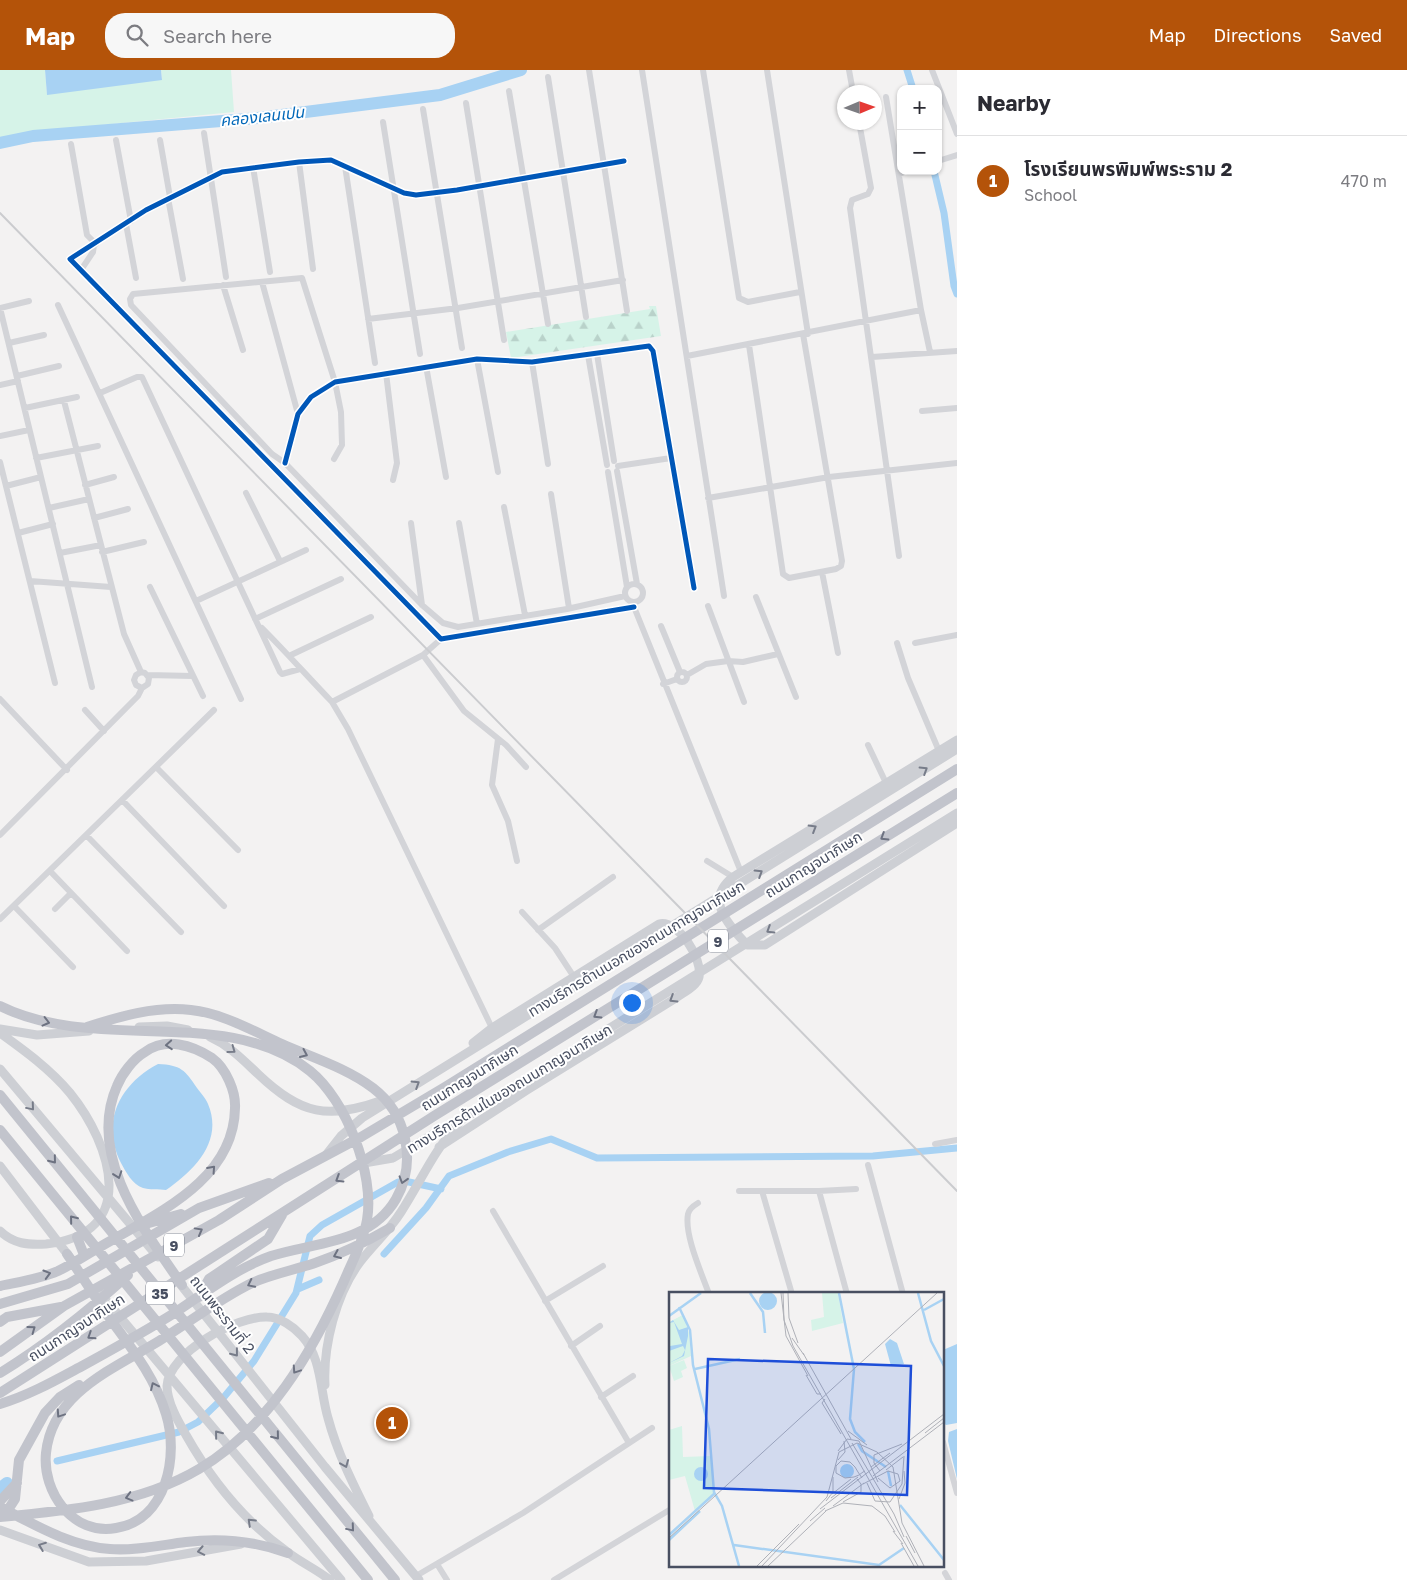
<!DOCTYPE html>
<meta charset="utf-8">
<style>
body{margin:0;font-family:"Golos Text","Noto Sans Thai",sans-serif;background:#f7f7f7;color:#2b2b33}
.controls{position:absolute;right:15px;top:15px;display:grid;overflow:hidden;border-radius:10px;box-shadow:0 1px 4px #0004}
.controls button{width:45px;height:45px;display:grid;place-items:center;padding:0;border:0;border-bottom:1px solid #e1e1e2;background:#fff;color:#2b2b33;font:25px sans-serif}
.compass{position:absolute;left:837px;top:15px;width:45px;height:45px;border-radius:50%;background:#fff;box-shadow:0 1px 4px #0004;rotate:88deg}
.you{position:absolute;left:631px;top:932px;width:18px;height:18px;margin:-12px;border:4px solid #fff;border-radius:50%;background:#1a73e8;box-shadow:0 0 0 8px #1a73e833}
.badge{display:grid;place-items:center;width:32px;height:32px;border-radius:50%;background:#b45309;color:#fff;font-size:16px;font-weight:700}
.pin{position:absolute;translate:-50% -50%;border:2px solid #fff;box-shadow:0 1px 5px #0006}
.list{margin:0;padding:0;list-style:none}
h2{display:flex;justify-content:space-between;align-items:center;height:65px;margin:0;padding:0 20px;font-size:21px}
h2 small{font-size:16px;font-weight:400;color:#7c7c81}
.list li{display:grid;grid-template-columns:32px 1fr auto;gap:15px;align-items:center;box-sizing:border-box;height:90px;padding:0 20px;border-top:1px solid #e1e1e2}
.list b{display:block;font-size:19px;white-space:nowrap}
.list p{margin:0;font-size:16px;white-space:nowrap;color:#7c7c81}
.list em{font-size:16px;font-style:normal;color:#7c7c81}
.icon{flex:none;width:28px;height:28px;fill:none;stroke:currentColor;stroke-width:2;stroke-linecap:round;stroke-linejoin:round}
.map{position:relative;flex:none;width:957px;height:1510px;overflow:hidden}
header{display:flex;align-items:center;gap:30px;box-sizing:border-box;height:70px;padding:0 25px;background:#b45309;color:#fff}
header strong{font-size:24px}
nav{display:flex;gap:28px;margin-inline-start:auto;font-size:18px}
.search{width:350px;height:45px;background:#f7f7f7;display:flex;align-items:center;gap:12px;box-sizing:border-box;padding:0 18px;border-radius:20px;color:#7c7c81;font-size:19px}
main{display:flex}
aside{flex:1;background:#fff}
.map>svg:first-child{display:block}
.green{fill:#d6f3e8}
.forest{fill:url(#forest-firs)}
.water{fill:#a8d2f3}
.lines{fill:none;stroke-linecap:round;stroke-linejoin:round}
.canal{stroke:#a8d2f3;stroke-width:7}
.river{stroke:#a8d2f3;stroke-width:12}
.minor{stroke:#d3d4d8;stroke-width:6}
.major{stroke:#cdcfd4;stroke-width:9}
.highway{stroke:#c2c4cc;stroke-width:10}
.rail{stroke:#cbcccf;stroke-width:2}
.cycleway-casing{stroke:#fff;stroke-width:8}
.cycleway{stroke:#0057b8;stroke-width:5}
.oneway{stroke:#777c89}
.oneway2{stroke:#6d7281}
.labels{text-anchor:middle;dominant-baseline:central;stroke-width:4;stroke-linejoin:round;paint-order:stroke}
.shield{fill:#fff;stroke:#7f8490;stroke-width:1}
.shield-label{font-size:14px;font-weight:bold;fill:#484f61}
.street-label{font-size:15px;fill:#484f61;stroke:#fff}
.water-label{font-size:16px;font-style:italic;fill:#0268b9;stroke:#fff}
.inset-river{fill:none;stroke:#a8d2f3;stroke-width:2.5}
.inset-road{fill:none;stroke:#afb1b8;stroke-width:1}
.view{fill:#1d4ed8;fill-opacity:0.15;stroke:#1d4ed8;stroke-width:2.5}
.inset-edge{fill:none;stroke:#484f61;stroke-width:2.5}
</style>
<header>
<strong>Map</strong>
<div class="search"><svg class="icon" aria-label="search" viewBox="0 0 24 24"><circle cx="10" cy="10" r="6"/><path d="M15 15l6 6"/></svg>Search here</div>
<nav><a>Map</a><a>Directions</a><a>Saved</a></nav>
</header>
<main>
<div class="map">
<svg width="957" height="1510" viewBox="0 0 957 1510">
<defs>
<pattern id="forest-firs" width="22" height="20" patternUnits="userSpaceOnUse" patternTransform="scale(1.25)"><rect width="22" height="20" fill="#d6f3e8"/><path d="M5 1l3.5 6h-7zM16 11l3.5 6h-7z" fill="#b9d2ca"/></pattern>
</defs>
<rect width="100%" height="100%" fill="#f3f2f2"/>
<path class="green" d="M0,0H45L47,24L162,9L161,0H231L234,42L61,59L0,69Z"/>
<path class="forest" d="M649,236H656L661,266L511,288L506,262L650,239Z"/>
<path class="water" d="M45,0H161L162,10L47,25Z
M158,994C181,995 185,1000 197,1018C201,1023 206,1029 208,1034C224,1072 193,1101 166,1120C159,1119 149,1120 143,1118C132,1114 126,1102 121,1093C100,1052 120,1014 158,994Z
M957,1274V1353L946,1355L943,1352V1280Z
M957,1359V1409L948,1371L949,1362Z"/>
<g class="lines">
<path class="canal" d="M907,0L913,19
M934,101L944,143L954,216L957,224
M384,1184L426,1138L449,1106L508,1082L551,1069L597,1088L873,1086L957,1078
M298,1219L319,1210
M57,1391L179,1362L198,1352L224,1327L254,1291L296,1223L310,1166L322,1155L398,1112H409L441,1119"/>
<path class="river" d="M0,73L33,66L258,48L440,25L521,0
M0,1418L7,1413"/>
<path class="minor" d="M589,0L627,241
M642,0L724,526
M703,0L739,228L748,232L800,222
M767,0L808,264
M849,0L853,22
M932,0L957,64
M548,7L586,247
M509,21L548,254
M886,27L921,240L930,282
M466,33L504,270
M423,39L462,278
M383,52L420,284
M859,52L871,118L868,124L852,130L850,138L899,486
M204,63L226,207
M116,70L131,151
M160,70L170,127
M71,74L87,165L96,174
M624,91L457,120L416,125L404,123L331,90L299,92L222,102L146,140L70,189L441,569L634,537
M938,91L957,85
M299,92L313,199
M345,96L375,293
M253,97L270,202
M899,104L907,101
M168,128L183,209
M126,154L136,208
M81,200L93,182L94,175
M262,212L298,344
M223,215L243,280
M58,235L241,629
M0,238L92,617
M0,238L29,231
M368,249L458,238L623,210
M9,273L44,265
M749,275L783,504L789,508L836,499L841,496L842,491L803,264
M597,284L614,391
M588,285L607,395
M687,286L921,240
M872,287L957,281
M477,289L498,402
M532,292L548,394
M426,296L446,407
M386,303L397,393L393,410
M17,306L59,296
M0,315L18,311
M100,323L137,307H142L280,602L282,604L300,599
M64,331L124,564L141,602L145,603L149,608L148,614L142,618L136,615L134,610L136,605L141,602
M25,338L77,327
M922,341L957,338
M0,366L29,360
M36,388L98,376
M334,389L342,375L341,342L335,312L302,208L133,224L130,229L131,235L272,384L285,393L422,535L443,553L458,557L567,539L625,526
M0,392L55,613
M285,393L298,344L311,327L335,312L477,289L532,292L649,276L653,281L694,518
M618,396L671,388
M617,401L637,514
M608,402L627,517
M85,415L114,407
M6,416L41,407
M246,423L280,491
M551,424L569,538
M708,428L829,407L957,393
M504,437L525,545
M49,438L89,429
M94,448L128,439
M411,453L422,535
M459,453L477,554
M18,463L53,454
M102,482L144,472
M60,483L101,475
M822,502L838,583
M30,511L111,517
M625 523a9 9 0 1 1 18 0a9 9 0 1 1-18 0Z
M150,517L203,626
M756,527L796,627
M196,531L306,480
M635,532L634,537L741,802
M708,536L744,632
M255,549L341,509
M661,556L680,602
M262,558C286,582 308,607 332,632
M441,569L423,585L332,632L348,659L492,958
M897,573L908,608L939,681
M915,573L957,565
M291,585L371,547
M423,585L464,641L506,675L526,697
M677 607a5 5 0 1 1 10 0a5 5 0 1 1-10 0Z
M147,605L193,606
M687,605L706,594L728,591L743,592L778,584
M663,614L677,609
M0,629L67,700
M85,640L104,661
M498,669L492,715L508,751L517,791
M868,675L886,713
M156,697L238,780
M123,731L224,836
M0,765L138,626L142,618
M87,766L181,862
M707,791L733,807
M50,801L127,881
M14,836L73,897
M55,839L71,823
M522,842L555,878L574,907
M0,849L214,640
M538,860L613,807
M935,1074L957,1070
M868,1095L903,1224
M739,1121H762
M819,1121L856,1119
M698,1133C693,1136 689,1139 688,1144C684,1165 702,1204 709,1224
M493,1141L629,1373
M792,1224L762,1121H819L847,1224
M545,1231L603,1196
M571,1276L600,1256
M601,1327L633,1306
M943,1372L957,1423
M437,1494L447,1510
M945,1503L949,1510
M416,1506L523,1443L652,1358
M554,1510L671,1439"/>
<path class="major" d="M957,670L733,807C704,830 728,854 747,875H765L957,753
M139,957L167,956L188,960
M0,959L37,965L89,961
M0,963C25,981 50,999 70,1023C112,1075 140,1164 46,1174C28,1175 13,1174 0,1161
M210,967C230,976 243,990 258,1004C301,1045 328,1050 383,1030
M0,999L158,1187
M439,1077L527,1020L676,928C684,922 697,916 699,907C703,889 678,849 659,854L492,958L473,973
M326,1085L341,1066L362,1048L957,679
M364,1093L393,1088L435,1063L463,1049L957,743
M0,1096L71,1189
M177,1210L325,1397L419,1510
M99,1222L341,1510
M325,1315C323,1276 336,1224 360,1192C373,1175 389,1161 401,1142C421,1111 434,1080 459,1053
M0,1460L89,1492L146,1491L241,1474
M330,1510C316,1499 300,1492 286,1481C243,1450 212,1411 186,1365C178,1351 167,1332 167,1316C169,1282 237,1246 267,1247C280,1247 294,1257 302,1266C322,1288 320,1321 328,1348C337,1382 353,1414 369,1446"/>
<path class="highway" d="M0,936C97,984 227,934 310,1001C346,1030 375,1104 367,1150C363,1172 352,1192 344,1211C312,1283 268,1358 199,1399C140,1434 67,1441 0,1447
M0,1025L395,1510
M0,1060L368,1510
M149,1153L181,1144
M77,1167L84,1185
M67,1184C82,1206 96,1229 111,1250C133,1280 155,1308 166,1344C179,1385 167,1450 116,1458C73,1466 42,1422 46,1383C52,1323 113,1299 159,1271C190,1252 219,1229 252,1213C272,1204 294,1200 315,1193C341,1184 366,1172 390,1158
M0,1216C19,1212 40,1209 58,1201C77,1192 95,1179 114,1169C166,1139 234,1106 235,1038C236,1022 226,998 212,988C192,975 166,967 145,982C133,989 122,1004 117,1016C86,1086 145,1161 182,1215
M199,1227L209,1209L268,1169L282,1145
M0,1234L68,1214L199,1138L269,1113
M0,1252L7,1247L61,1237
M0,1282L64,1236L219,1150L282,1109L361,1067L445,1017L957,699
M0,1303C46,1275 87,1242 128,1205
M0,1323C145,1232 289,1139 434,1046L957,723
M0,1334C30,1325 56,1310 84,1295C115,1278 146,1261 176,1242C206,1222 237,1198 271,1186C315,1172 370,1174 396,1129C417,1092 407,1044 373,1018C347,998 311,987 282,974C253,961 222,943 191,940C155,936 121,946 87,957
M0,1431L17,1413
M0,1437C35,1455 70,1476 110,1479C135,1481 161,1475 186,1472C220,1468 255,1471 288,1483
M4,1446L15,1429L19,1390L45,1343L60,1327L79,1315"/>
<path class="rail" d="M0,143L957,1121"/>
<g class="cycleway-casing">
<path id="cycleway" d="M624,91L457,120L416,125L404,123L331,90L299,92L222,102L146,140L70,189L441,569L634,537
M285,393L298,344L311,327L335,312L477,289L532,292L649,276L653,281L694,518"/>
</g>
<use href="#cycleway" class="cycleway"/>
</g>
<defs><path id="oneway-chevron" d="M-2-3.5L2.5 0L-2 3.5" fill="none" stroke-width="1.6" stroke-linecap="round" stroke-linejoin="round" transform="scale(1.25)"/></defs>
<g class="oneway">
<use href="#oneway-chevron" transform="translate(924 700) rotate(-32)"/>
<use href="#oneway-chevron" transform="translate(813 758) rotate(-31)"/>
<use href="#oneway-chevron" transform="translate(759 803) rotate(-32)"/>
<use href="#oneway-chevron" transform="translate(770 860) rotate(148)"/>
<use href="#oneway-chevron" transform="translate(673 929) rotate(148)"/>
<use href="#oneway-chevron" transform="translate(232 980) rotate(36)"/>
<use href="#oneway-chevron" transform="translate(416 1014) rotate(-32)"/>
<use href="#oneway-chevron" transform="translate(31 1037) rotate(50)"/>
<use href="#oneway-chevron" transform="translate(235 1283) rotate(52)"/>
<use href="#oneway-chevron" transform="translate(218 1364) rotate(-129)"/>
<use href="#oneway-chevron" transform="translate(345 1394) rotate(68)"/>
<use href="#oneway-chevron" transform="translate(251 1452) rotate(-136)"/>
<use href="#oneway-chevron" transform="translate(42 1476) rotate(-159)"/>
<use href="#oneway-chevron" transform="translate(201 1481) rotate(169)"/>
</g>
<g class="oneway2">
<use href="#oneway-chevron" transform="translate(884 767) rotate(148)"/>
<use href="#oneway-chevron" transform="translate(597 945) rotate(148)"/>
<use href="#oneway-chevron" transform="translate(46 952) rotate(14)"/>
<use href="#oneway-chevron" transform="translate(169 975) rotate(176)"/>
<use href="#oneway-chevron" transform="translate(304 984) rotate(24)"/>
<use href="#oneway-chevron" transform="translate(53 1090) rotate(51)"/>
<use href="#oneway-chevron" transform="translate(212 1099) rotate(-48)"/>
<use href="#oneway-chevron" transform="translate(118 1105) rotate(71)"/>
<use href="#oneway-chevron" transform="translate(339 1109) rotate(148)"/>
<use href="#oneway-chevron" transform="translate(403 1110) rotate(107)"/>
<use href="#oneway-chevron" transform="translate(73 1149) rotate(-129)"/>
<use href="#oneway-chevron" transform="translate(199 1161) rotate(-29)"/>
<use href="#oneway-chevron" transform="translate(337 1185) rotate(157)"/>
<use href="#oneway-chevron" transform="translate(47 1204) rotate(-16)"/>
<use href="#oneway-chevron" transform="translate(251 1214) rotate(154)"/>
<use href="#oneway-chevron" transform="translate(32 1259) rotate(-36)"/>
<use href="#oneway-chevron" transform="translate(91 1266) rotate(147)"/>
<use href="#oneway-chevron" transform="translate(296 1300) rotate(124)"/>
<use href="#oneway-chevron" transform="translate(154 1316) rotate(-115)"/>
<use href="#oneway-chevron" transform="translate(60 1344) rotate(124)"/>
<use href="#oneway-chevron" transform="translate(276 1366) rotate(51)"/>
<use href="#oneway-chevron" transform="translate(129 1427) rotate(165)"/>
<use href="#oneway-chevron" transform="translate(351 1458) rotate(50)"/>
</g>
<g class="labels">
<g class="shield">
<rect x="708" y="859.5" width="20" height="23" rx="4"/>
<rect x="164" y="1163.5" width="20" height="23" rx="4"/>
<rect x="146" y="1211.5" width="28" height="23" rx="4"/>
</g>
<g class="shield-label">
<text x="718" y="871">9</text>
<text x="174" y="1175">9</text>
<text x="160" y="1223">35</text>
</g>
<g class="street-label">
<text transform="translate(813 794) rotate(-32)">ถนนกาญจนาภิเษก</text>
<text transform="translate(636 878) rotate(-31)">ทางบริการด้านนอกของถนนกาญจนาภิเษก</text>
<text transform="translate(469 1007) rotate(-32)">ถนนกาญจนาภิเษก</text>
<text transform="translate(509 1018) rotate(-31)">ทางบริการด้านในของถนนกาญจนาภิเษก</text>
<text transform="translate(223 1244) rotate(52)">ถนนพระรามที่ 2</text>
<text transform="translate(76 1257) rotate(-33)">ถนนกาญจนาภิเษก</text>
</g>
<g class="water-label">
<text transform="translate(262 46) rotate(-6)">คลองเลนเปน</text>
</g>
</g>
<g transform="translate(669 1222)">
<rect width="275" height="275" fill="#f3f2f2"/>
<path d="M14,23L20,41L22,64L0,74V30ZM13,134L14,165L42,164L45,202L26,219L16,184L0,188V138Z" fill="#d6f3e8"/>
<path d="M15,68L18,76L12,79L14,85L5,89L0,74Z" fill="#d6f3e8"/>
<path d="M153,1H169L174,31L143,39L142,28L155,25Z" fill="#d6f3e8"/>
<path d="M14,23L18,32L8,36L6,31L8,37H0V31Z" fill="#d6f3e8"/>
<path d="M90 9a9 9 0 1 1 18 0a9 9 0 1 1-18 0ZM4,28L10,38L19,35V44L15,64L0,71L13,64L16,58L14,54L0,59L1,54L13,52L5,30L0,31ZM221,47L228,51L235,72L222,74L216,52ZM171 179a7 7 0 1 1 14 0a7 7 0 1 1-14 0ZM25 182a7 7 0 1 1 14 0a7 7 0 1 1-14 0Z" fill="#a8d2f3"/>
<path class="inset-river" d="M81,1L94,20L96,41M170,1L185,77L181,127L186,140L196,150M249,1L262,49L275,74M10,15L21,38L24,73L40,137L45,200L53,214L70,274M255,18L275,7M0,24L32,1M26,77L71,67M189,152L193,159L217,175M219,179L222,194M231,213L275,268M0,243L46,201M0,248L31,219M65,253L210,273L235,256"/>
<path class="inset-road" d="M112,1L117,44L139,84M114,1L115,28L124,54L249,274M119,1L120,26L129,51M123,46L135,63M134,61L182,147M137,83L148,102H152M156,107L153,111L172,142M179,139L198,153M256,141L275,126M183,151L225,222L235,245M169,159L178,147L190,149L209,190M169,168L176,160L175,149M202,175L221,161M217,178L234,165M211,179L205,171V163L233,152M204,184L275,130M193,186L189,180L186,175L181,170L172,169L167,174V181L176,186L185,185L190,183L194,180L196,179M198,191L206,209L221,210L233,192L235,164M194,192L219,179L229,182L231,189L221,196L209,186M163,202L182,187M162,206L189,185M230,207L236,191L235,179M157,209L164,200V185M174,210L192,200V192L188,187M164,214L195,191M151,217L275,122M156,219L174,211L203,214L216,224L226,240M141,229L156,216M224,239L234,252M237,244L246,261M0,246L268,1M232,251L245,274M88,274L130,232M93,274L158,205L170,160L188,151L208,160L224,175L233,231L255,274M99,274L157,219"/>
<path class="view" d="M39,67L242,74L238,203L35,196Z"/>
<rect width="275" height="275" class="inset-edge"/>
</g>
</svg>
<div class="controls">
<button>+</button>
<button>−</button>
</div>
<svg class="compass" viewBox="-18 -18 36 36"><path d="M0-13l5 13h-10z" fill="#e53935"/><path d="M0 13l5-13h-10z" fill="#7c7c81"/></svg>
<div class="you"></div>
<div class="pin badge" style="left:392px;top:1353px">1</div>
</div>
<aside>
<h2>Nearby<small></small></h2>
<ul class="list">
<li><span class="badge">1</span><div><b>โรงเรียนพรพิมพ์พระราม 2</b><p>School</p></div><em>470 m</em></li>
</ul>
</aside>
</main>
